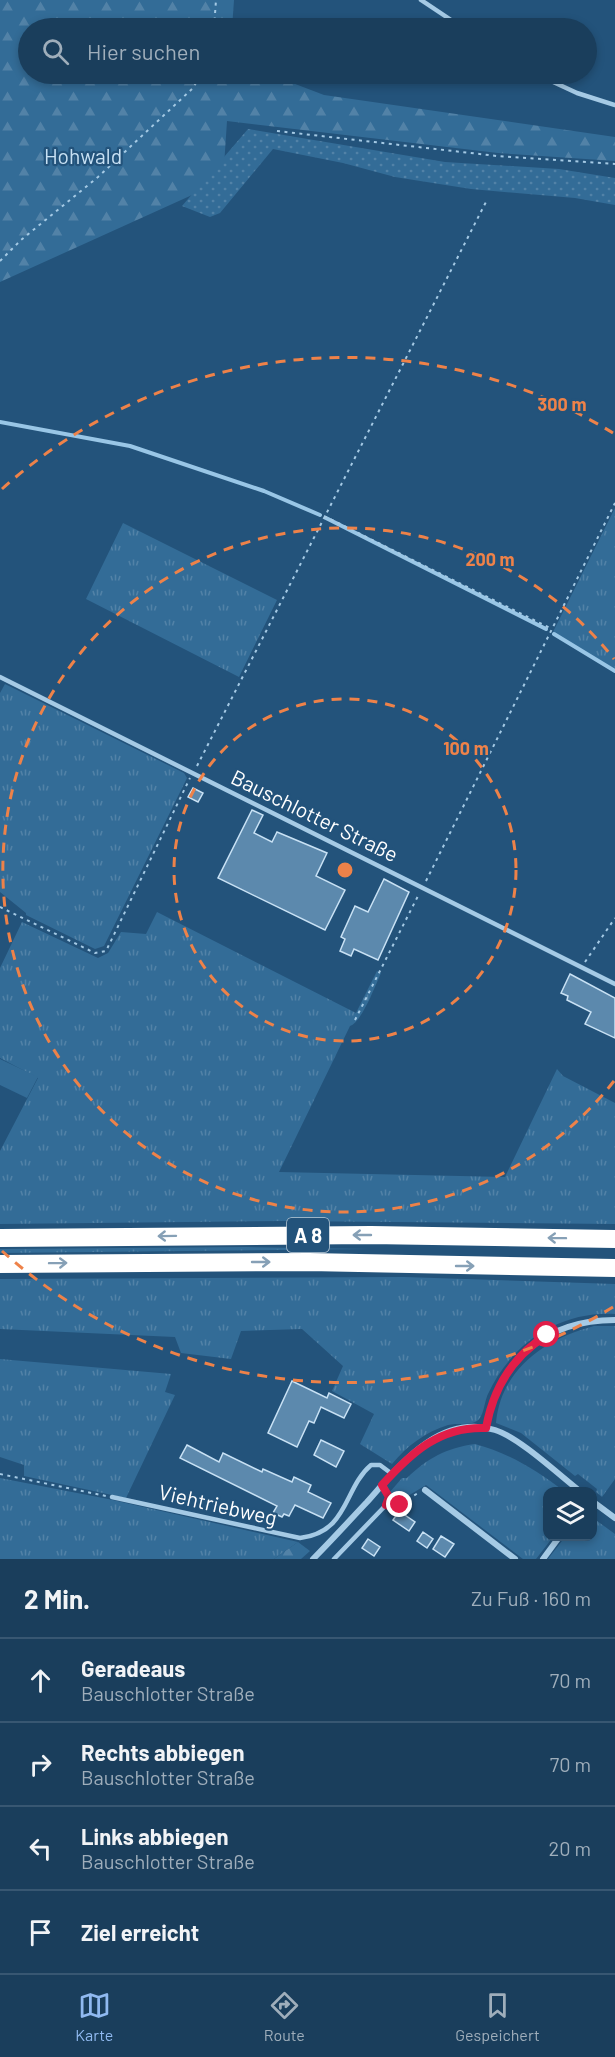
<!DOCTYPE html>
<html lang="de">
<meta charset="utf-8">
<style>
body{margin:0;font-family:Barlow,sans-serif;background:#274965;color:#f1f3f6}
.controls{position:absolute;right:18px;bottom:18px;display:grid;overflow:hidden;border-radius:12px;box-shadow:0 3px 9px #0003}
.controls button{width:54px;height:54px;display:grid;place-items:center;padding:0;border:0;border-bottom:2px solid #385772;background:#1a3e5c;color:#f1f3f6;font:30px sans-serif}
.stop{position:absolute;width:18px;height:18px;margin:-14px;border:4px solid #e11d48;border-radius:50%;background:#fff}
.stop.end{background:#e11d48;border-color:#fff;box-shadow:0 2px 6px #0008}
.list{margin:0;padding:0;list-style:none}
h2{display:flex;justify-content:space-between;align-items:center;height:78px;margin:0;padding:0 24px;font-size:26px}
h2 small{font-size:20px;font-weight:400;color:#9faebb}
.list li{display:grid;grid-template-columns:39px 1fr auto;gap:18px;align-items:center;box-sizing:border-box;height:84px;padding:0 24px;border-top:2px solid #385772}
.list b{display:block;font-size:22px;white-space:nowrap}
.list p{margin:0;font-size:20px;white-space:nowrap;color:#9faebb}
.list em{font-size:20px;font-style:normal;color:#9faebb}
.icon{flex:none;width:33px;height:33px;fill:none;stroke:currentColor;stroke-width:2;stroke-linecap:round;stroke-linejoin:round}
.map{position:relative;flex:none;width:615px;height:1559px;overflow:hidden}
.search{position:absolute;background:#1a3e5c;box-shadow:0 3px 9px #0003;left:18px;right:18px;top:18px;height:66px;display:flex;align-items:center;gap:15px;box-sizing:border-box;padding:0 21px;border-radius:33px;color:#9faebb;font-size:22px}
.sheet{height:414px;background:#1a3e5c}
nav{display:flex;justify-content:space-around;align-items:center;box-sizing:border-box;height:84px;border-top:2px solid #385772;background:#1a3e5c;font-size:16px;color:#9faebb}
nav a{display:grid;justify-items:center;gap:3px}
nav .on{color:#90b9f0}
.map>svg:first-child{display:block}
.grass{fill:url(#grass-tufts)}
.forest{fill:url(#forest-firs)}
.park{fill:url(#park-dots)}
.garden{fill:#336c97}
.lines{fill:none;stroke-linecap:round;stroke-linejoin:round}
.stream{stroke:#99c6e6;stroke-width:4}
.building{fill:#5c89ad;stroke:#c8e1f4;stroke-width:1.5}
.path{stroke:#a5cae5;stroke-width:2;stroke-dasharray:3 4.5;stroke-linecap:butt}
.lane{stroke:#a5cae5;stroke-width:4.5}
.street{stroke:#a5cae5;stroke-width:6}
.highway{stroke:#fff;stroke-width:18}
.oneway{stroke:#86a0b6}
.route{stroke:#e11d48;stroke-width:8}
.ring{fill:none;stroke:#ee8249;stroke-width:3;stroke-dasharray:10 8}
.labels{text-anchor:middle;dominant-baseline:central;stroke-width:4.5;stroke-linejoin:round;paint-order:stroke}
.shield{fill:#23537b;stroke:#bdcbd7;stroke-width:1.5}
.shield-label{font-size:20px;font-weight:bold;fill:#fff}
.park-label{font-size:21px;fill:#c8e1f4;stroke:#23537b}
.street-label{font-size:21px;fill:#fff;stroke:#23537b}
.centre{fill:#ee8249;stroke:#23537b;stroke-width:3}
.ring-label{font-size:18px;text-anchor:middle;font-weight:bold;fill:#ee8249;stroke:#23537b;stroke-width:4.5;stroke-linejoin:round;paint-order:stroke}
</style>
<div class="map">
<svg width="615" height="1559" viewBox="0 0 615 1559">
<defs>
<pattern id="grass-tufts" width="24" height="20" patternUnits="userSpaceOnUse" patternTransform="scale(1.5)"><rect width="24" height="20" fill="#336c97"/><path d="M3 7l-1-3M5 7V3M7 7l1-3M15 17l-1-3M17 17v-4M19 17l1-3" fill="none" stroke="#5282a7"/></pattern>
<pattern id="forest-firs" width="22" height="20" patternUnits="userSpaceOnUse" patternTransform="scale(1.5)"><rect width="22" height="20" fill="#336c97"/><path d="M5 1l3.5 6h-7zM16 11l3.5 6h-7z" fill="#5282a7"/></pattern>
<pattern id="park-dots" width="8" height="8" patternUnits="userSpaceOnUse" patternTransform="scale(1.5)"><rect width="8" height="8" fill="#336c97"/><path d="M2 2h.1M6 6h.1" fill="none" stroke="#5282a7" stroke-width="1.8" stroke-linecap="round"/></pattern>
</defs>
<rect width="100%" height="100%" fill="#23537b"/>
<path class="grass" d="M615,508V673L552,634Z
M123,523L277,600L239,677L86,599Z
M5,684L184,773L187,778L104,946L95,949L26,915V913L0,892V693Z
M157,912L356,1013L377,971L381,973C375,986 362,1022 350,1026L279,1172L505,1177L557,1069L563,1076L615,1103V1224L283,1221L0,1224V1151L38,1078L0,1058V968L22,922L98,958L108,953L121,932L146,934Z
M246,1247L371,1249L0,1253V1249Z
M404,1277L615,1284V1314C558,1311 511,1344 488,1394C484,1402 484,1419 475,1422C468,1425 456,1423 448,1425C425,1432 407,1446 392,1464L360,1444L374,1414L332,1391L343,1366L302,1329L241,1331L231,1359L181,1353L175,1337L0,1329V1279Z
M594,1326H615V1479L602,1497L596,1492L597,1489L578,1474L575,1476L521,1433L496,1423C501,1369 545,1339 594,1326Z
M0,1359L171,1374L165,1392L175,1395L126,1498L24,1476V1465L0,1457Z
M475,1444C509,1453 536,1470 564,1491L548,1492V1536L553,1537L536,1559H523L426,1485L398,1502L390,1492L402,1478H407C428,1458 446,1448 475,1444Z
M0,1478L108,1499L298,1542L274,1559H0Z
M593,1518L615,1534V1559H548L565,1537L592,1536Z"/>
<path class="forest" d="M0,0H234L232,28H28V74H269L324,95L615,137V161L498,153L227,121L223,181L0,282Z
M298,1542L310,1551L301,1559H274Z"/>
<path class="park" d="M248,129L445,162L559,169L615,178V205L575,198L471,189L395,177L343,163L273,149L220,213L210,217L182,206Z"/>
<path class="garden" d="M0,1059L38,1077L27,1098L0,1085Z"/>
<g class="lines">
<path class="stream" d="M0,422L130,446L264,491L320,515
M326,518L546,629
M554,634L615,671"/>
</g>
<path class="building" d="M193,788L203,793L198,802L188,797Z
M252,810L263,815L254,833L272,842L277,832L327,853L316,876L345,890L325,930L218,878Z
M384,879L409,892L378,960L354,949L351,956L340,951L345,939L341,937L355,906L368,912Z
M570,974L615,998V1038L585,1024L591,1012L567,1000L568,996L561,993Z
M292,1381L327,1398L329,1393L351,1404L344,1418L321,1407L314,1423L309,1421L297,1447L268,1433Z
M321,1440L344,1451L336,1467L314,1455Z
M187,1445L219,1462L223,1453L262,1472L263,1469L292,1482L294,1477L311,1485L308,1492L331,1503L323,1518L295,1505L289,1516L284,1514L282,1517L273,1513L277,1506L180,1458Z
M399,1511L415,1522L409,1531L393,1520Z
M423,1532L433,1539L427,1548L417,1541Z
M441,1536L454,1544L445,1557L433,1549Z
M368,1539L380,1547L374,1556L362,1548Z"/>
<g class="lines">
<path class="path" d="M214,28L216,0
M277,131L497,156L615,164
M0,261L21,240L98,177L193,88L201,74
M324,516L550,628
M197,766L487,200
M426,881L615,503
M0,907L95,953L106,951L190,778
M585,962L615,918
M355,1020L419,894
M0,1474L106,1496
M395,1507L418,1493"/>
<path class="lane" d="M421,0L463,28
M536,74L577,93L615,105
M0,677L615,984
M112,1497L300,1538C349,1532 343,1489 371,1465H380L392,1474
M334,1559L386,1505L389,1497L382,1485"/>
<path class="street" d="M486,1428C499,1360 545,1320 615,1320
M425,1490L515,1559
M592,1501L615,1518
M313,1559C332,1540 349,1521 367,1502C399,1466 439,1413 495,1430C520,1438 559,1475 581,1492
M543,1559L560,1536"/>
<path class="highway" d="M0,1238L371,1235L615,1239
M0,1264L309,1262L615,1268"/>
</g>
<defs><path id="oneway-shaft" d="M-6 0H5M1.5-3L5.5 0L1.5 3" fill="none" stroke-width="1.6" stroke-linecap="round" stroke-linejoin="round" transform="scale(1.5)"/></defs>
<g class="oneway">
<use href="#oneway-shaft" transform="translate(362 1235) rotate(-180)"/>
<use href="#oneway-shaft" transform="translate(167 1236) rotate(179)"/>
<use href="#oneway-shaft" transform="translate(557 1238) rotate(-179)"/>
<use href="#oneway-shaft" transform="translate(261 1262)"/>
<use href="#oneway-shaft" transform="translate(58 1263) rotate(-1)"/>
<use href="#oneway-shaft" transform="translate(465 1266)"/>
</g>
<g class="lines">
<path class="route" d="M400,1505L394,1507L386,1505L389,1497L382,1485C412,1452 440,1426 486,1428C493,1389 513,1356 547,1335"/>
</g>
<g class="ring">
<circle cx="345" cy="870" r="171"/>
<path d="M614 1081A342 342 0 1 1 614 659"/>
<path d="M613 1307A513 513 0 0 1 2 1251M2 489A513 513 0 0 1 613 433"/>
</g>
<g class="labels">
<rect class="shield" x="287" y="1218" width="42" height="34" rx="4.5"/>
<g class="shield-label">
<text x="308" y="1235">A 8</text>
</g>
<g class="park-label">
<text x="83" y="155">Hohwald</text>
</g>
<g class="street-label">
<text transform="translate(315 815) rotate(26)">Bauschlotter Straße</text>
<text transform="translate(218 1504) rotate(13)">Viehtriebweg</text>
</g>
</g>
<circle cx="345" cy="870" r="9" class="centre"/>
<g class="ring-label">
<text x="562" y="411">300 m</text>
<text x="490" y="566">200 m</text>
<text x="466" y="755">100 m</text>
</g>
</svg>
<div class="controls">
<button><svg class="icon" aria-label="layers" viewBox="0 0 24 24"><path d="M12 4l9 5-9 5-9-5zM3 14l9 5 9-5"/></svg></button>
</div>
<div class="stop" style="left:547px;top:1335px"></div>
<div class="stop end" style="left:400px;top:1505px"></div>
<div class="search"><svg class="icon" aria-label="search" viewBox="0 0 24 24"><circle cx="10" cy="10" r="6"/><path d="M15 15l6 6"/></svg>Hier suchen</div>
</div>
<section class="sheet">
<h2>2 Min.<small>Zu Fuß · 160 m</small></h2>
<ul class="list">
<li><svg class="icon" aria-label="ahead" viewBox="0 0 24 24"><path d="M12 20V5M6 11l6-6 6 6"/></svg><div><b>Geradeaus</b><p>Bauschlotter Straße</p></div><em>70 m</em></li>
<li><svg class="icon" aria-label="right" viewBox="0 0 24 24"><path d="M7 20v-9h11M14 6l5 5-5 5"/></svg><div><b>Rechts abbiegen</b><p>Bauschlotter Straße</p></div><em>70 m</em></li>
<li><svg class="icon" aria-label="left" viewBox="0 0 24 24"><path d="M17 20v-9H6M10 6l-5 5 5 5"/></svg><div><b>Links abbiegen</b><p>Bauschlotter Straße</p></div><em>20 m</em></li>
<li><svg class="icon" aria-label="arrive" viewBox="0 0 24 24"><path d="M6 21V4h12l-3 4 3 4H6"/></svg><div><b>Ziel erreicht</b></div></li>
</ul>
</section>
<nav>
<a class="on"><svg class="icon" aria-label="map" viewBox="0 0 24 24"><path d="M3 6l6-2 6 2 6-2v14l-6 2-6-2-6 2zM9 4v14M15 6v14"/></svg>Karte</a>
<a><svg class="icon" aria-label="directions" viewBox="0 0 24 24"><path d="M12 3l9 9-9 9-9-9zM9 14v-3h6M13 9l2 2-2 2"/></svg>Route</a>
<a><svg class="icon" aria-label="saved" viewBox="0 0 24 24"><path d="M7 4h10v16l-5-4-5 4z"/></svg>Gespeichert</a>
</nav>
